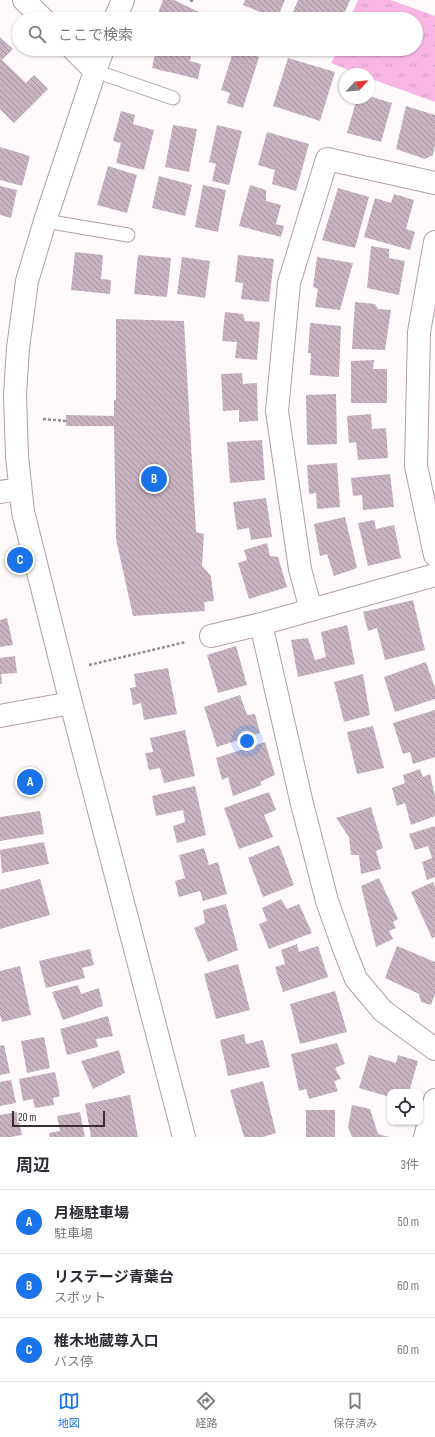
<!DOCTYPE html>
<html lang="ja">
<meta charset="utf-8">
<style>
body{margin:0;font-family:"Sofia Sans Condensed","Noto Sans JP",sans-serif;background:#f7f7f7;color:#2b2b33}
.controls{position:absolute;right:12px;bottom:12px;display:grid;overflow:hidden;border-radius:8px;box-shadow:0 1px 3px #0004}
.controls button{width:36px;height:36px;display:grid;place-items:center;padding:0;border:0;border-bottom:1px solid #e1e1e2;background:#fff;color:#2b2b33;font:20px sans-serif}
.compass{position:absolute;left:339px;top:68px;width:36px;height:36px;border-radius:50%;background:#fff;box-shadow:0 1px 3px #0004;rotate:64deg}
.scale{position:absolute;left:12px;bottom:10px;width:93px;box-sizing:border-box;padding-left:4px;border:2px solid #372f34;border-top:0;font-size:11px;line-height:14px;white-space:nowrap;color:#372f34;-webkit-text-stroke:3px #fff;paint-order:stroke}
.you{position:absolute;left:247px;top:741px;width:14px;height:14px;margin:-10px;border:3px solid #fff;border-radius:50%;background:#1a73e8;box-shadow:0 0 0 6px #1a73e833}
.badge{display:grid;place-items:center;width:26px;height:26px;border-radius:50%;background:#1a73e8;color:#fff;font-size:13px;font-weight:700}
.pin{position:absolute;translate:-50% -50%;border:2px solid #fff;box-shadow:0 1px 4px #0006}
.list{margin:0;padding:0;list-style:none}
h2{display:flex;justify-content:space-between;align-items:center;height:52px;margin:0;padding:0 16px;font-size:17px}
h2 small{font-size:13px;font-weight:400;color:#7c7c81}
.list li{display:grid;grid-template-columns:26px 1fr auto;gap:12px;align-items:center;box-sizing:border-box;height:64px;padding:0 16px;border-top:1px solid #e1e1e2}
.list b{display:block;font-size:15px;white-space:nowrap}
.list p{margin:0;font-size:13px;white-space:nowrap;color:#7c7c81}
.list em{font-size:13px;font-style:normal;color:#7c7c81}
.icon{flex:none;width:22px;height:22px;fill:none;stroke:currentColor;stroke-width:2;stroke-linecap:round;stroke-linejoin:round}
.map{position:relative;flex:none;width:435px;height:1137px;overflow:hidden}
.search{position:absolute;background:#fff;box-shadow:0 1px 3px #0004;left:12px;right:12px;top:12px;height:44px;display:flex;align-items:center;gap:10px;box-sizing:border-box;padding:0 14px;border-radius:22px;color:#7c7c81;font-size:15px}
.sheet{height:244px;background:#fff}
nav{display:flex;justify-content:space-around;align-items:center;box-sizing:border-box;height:56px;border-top:1px solid #e1e1e2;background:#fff;font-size:11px;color:#7c7c81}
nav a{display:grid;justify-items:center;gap:2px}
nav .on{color:#1a73e8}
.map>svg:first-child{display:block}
.grass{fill:url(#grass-tufts)}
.building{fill:url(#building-back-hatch)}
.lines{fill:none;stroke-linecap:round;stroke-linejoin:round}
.lane-casing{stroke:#b19eaa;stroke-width:15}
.street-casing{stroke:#b19eaa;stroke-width:24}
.secondary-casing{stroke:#b19eaa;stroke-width:24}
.path{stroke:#938d90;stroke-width:2.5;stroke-dasharray:3 2;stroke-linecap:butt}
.lane{stroke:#fff;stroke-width:13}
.street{stroke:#fff;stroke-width:22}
.secondary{stroke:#fff;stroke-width:22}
</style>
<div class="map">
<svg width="435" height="1137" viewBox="0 0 435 1137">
<defs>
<pattern id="grass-tufts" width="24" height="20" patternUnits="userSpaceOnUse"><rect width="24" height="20" fill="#f8b7e2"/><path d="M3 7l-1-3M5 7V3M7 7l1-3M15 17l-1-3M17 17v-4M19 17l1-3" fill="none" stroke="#d59ec2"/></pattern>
<pattern id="building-back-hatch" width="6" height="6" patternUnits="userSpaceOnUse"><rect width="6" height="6" fill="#c8b4c1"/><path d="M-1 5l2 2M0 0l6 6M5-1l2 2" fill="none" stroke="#a3939e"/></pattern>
</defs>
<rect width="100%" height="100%" fill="#fefafc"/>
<path class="grass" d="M358,0H391L435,16V102L369,78V74H359L331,63L338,49H416V19H350Z"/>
<path class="building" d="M163,0H174L203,14L201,19H156Z
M245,0H285L277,19L243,5Z
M298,0H350L342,19H290Z
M0,37L13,49L2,60L26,83L34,75L48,89L14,123L0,109Z
M156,49H185L192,51L190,61L201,64L198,79L152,68Z
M234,49L259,57L243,108L227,103L230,93L221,90Z
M288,58L335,72L320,121L273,106Z
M369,96L392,103L381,142L347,133L357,98H369Z
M406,106L435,115V145L433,155L425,159L396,149Z
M121,111L135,115L133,124L154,130L144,170L116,163L121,143L113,141Z
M173,125L197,129L189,172L165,167Z
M217,125L242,131L229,185L212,181L216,164L209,162Z
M267,132L309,144L296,191L272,184L275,170L258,165Z
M0,147L30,156L22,186L0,180Z
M108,166L137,175L127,213L97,205Z
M159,176L192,185L185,216L152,208Z
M203,185L226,190L218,232L195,227Z
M250,185L266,190V201L281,205L276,224L284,226L281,237L239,226Z
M0,186L17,190L11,218L0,215Z
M338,188L369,197L355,248L322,240Z
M394,194L414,200L406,229L415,232L410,250L364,237L375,198L391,203Z
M371,246L389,249V258L405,261L399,295L367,288Z
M75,252L103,255L101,279L111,280L110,294L71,290Z
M138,255L171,258L167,297L134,294Z
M238,255L274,259L269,302L241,299L243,283L235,282Z
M182,257L210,261L205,298L177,294Z
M317,257L353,263L340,310L315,307L318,289L313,287Z
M355,302L375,304L378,309L391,310L385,350L352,349Z
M225,312L243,314L245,321L260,322L257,360L235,358L237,342L222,341Z
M116,319L184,321L196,532L204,534L202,566L211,576L214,601L204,602L205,611L133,616L116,539L114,426H66V415L114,416V400H116Z
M310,323L341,326L339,377L310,375L311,353H308Z
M374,360L373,369H387V403H351V361Z
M242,373L243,384L257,383L258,421L239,422V410L223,411L221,374Z
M336,394L337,444L307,445L306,395Z
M371,414L372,429L386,428L388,458L358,460L356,442L349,443L347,416Z
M262,440L265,480L230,483L227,442Z
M337,463L340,507L317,509L316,493L309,494L307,465Z
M390,474L394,507L363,510L362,495L353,496L351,478Z
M266,498L272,537L251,540L249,528L237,530L233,502Z
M345,517L357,568L334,576L327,554L320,556L314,524Z
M374,520L376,529L394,525L401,558L368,566L358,523Z
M267,543L270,556L278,557L287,587L249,599L238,563L247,560L244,550Z
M413,600L425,650L385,660L377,628L368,631L363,612Z
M7,618L13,645L0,647V620Z
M347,625L355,664L298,677L291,640L308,638L315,660L326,657L321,632Z
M236,646L247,685L218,693L207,655Z
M15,656L17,673L1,674L2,684H0V658Z
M426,662L435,688V699L395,712L384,677Z
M168,668L177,714L144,720L141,703L133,705L130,688L136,687L134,674Z
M363,674L370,715L344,722L334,682Z
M240,695L247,715L255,714L260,733L217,747L204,707Z
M435,710V757L413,764L410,752L403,754L393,723Z
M373,726L384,768L357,774L347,732Z
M185,730L195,776L164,783L160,768L149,770L145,753L153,752L150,738Z
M265,742L275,775L260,782L262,785L233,796L228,777L222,780L216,758Z
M420,769L423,777L430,774L435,796V816L411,825L405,803L397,806L392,788L405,783L403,775Z
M195,786L206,835L177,843L173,826L185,822L183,810L156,816L152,796Z
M269,792L276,810L264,815L273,837L239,849L224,808Z
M371,807L383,848L376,851L381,869L361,874L359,855H351L349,837L336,818Z
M40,811L44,834L0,841V817Z
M435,826V877L427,880L422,862L432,858L428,846L415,850L409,834Z
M44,842L49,864L2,873L0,850Z
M279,845L294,885L263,897L248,858Z
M204,848L209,865L218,862L227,894L203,901L200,891L179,897L175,881L185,878L179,855Z
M379,878L398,919L393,922L396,928L389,931L393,939L376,947L361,886Z
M40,879L50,915L0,929V890Z
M433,882L435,887V937L432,938L411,892Z
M281,899L287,909L299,904L312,933L269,949L259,924L267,921L262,908Z
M226,904L238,950L208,962L194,928L205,923L203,910Z
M297,944L299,952L318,946L328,977L283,992L275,967L285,964L281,950Z
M397,946L435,962V994L431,1005L421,1002L419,994L385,978Z
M90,949L94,965L82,968L85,978L46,988L39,961Z
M238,964L250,1010L216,1019L204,974Z
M20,966L31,1015L2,1022L0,1015V971Z
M78,985L81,994L99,988L103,1006L63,1020L52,992Z
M335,991L347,1032L300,1044L290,1004Z
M108,1016L113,1036L96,1039L98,1047L67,1055L60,1029Z
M244,1034L246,1044L263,1040L270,1067L228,1076L220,1040Z
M44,1037L50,1068L27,1073L21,1041Z
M337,1043L345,1064L335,1068L341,1079L334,1081L338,1091L309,1099L306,1089L299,1091L291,1054Z
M4,1045L10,1073L0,1075V1046Z
M119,1050L125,1073L93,1089L81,1061Z
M369,1055L396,1063L398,1055L418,1061L409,1092H390V1097L359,1088Z
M55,1072L60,1096L53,1098L54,1105L35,1108L33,1099L23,1101L19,1079Z
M11,1080L16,1103L0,1106V1082Z
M263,1081L276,1133L263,1137H244L230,1090Z
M130,1095L138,1137H91L85,1104Z
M352,1105L370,1109L378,1134L389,1137H352L348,1127Z
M306,1110H335V1137H306Z
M17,1112L22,1135L11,1137H0V1115Z
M80,1112L85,1137H50L49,1133L60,1131L57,1116Z"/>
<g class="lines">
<g class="lane-casing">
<path id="lane" d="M95,71L173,98
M45,221L128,235"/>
</g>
<g class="street-casing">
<path id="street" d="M435,242L419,332L416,466L435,555
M311,610L300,569L277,411L289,283L327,159L435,183
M261,624L302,804L327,901L343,946L356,979L383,1011L435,1049
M211,636L261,624L435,575
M425,1137L435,1100"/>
</g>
<g class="secondary-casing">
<path id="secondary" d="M24,0L43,19
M115,19L123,0
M73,49L95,71
M103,49L95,71L45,221L27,281L18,348L15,395L17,456L23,512L71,703L184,1137
M0,492L20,489
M0,716L71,703"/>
</g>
<path class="path" d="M190,0L194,2
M43,419L66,421
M89,665L186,642"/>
<use href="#lane" class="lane"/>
<use href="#street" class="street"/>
<use href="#secondary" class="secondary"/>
</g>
</svg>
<div class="controls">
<button><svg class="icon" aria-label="locate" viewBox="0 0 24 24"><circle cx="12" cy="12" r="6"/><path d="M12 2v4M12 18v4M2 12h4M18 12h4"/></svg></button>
</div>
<svg class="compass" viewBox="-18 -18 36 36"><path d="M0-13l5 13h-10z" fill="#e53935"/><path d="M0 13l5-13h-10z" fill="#7c7c81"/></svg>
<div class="scale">20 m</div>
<div class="you"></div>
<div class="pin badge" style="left:30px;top:782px">A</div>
<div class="pin badge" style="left:154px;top:479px">B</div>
<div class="pin badge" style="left:20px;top:560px">C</div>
<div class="search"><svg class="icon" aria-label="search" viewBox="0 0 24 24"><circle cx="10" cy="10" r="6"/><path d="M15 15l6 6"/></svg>ここで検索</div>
</div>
<section class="sheet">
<h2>周辺<small>3件</small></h2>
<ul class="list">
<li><span class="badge">A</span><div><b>月極駐車場</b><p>駐車場</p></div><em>50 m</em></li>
<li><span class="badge">B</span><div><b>リステージ青葉台</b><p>スポット</p></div><em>60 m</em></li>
<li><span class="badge">C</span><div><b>椎木地蔵尊入口</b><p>バス停</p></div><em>60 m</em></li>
</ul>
</section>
<nav>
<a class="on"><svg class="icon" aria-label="map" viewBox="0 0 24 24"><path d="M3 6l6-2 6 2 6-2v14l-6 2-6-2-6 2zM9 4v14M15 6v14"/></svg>地図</a>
<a><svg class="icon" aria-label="directions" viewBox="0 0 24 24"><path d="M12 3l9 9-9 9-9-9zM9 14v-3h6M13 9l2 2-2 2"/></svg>経路</a>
<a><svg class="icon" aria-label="saved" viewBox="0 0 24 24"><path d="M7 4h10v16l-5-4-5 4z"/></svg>保存済み</a>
</nav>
